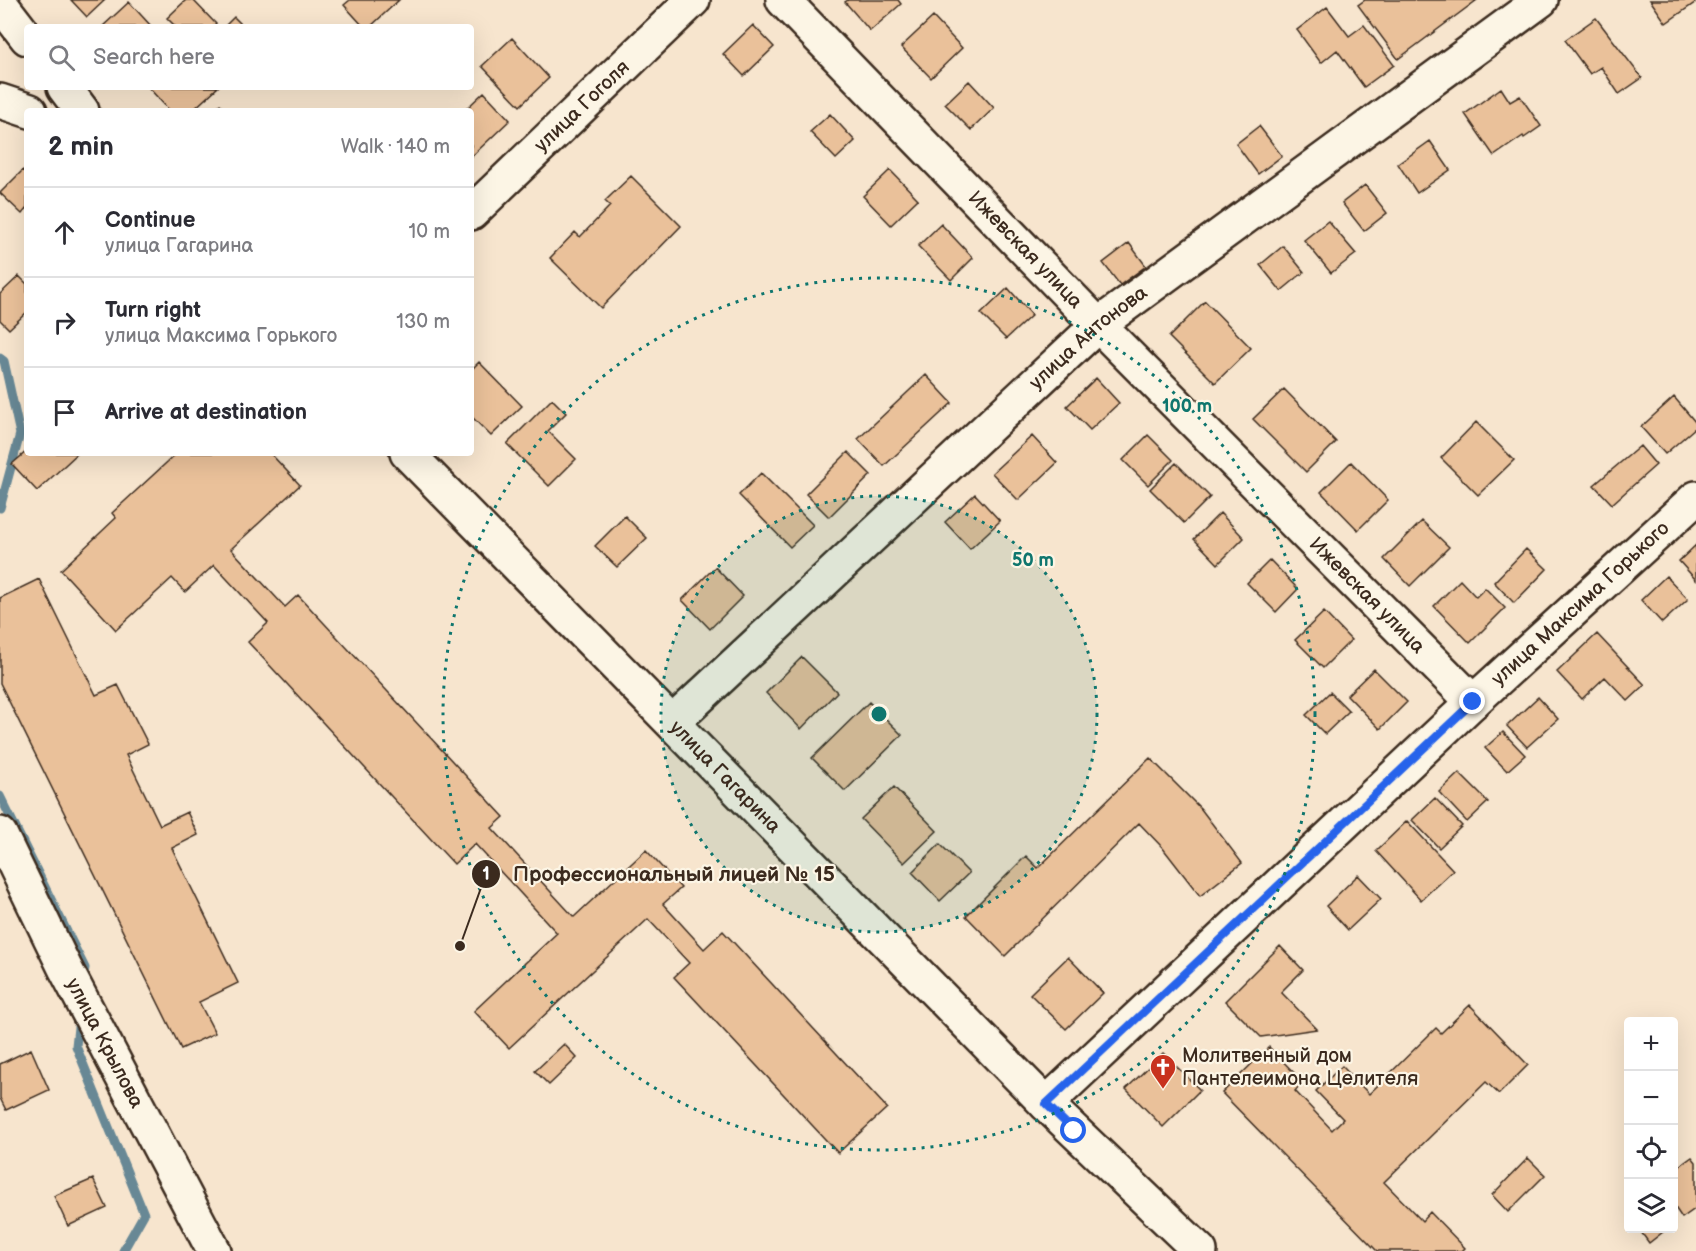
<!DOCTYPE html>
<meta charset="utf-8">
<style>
body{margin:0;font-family:"Balsamiq Sans",sans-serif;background:#f7f7f7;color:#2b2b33}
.controls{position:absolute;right:18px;bottom:18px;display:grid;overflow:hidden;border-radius:6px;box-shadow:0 6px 24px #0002}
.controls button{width:54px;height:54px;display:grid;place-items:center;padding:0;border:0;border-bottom:2px solid #e1e1e2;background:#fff;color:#2b2b33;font:30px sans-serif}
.stop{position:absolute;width:18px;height:18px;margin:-14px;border:4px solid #2563eb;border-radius:50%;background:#fff}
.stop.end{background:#2563eb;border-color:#fff;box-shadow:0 2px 6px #0008}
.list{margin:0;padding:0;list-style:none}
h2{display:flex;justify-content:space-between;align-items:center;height:78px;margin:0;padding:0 24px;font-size:26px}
h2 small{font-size:20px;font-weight:400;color:#7c7c81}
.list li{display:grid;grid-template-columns:39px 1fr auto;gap:18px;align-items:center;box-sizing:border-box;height:90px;padding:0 24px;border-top:2px solid #e1e1e2}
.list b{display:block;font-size:22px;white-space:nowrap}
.list p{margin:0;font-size:20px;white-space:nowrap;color:#7c7c81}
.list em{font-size:20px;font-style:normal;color:#7c7c81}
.icon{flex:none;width:33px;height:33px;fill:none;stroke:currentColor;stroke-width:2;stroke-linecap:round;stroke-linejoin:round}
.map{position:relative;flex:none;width:1696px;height:1251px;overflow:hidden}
.search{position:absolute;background:#fff;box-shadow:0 6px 24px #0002;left:24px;top:24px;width:450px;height:66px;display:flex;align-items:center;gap:15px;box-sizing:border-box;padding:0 21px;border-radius:6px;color:#7c7c81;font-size:22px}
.panel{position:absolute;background:#fff;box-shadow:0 6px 24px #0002;left:24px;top:108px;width:450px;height:348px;border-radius:6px}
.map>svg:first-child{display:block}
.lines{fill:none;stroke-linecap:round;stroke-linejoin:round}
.stream{stroke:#678895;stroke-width:9}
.building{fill:#eac19a;stroke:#3b2a1e;stroke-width:1.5}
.street-casing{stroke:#3b2a1e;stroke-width:38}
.secondary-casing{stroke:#3b2a1e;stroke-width:38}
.street{stroke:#fcf5e5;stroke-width:33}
.secondary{stroke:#fcf5e5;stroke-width:33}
.route{stroke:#2563eb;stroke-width:8}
.ring{fill:none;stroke:#0f766e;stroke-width:3;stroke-dasharray:3 6}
.labels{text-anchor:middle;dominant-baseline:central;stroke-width:4.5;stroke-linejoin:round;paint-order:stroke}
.street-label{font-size:20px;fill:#3b2a1e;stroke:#fcf5e5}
.poi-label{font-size:20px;fill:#3b2a1e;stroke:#fcf5e5;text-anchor:start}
.centre{fill:#0f766e;stroke:#fcf5e5;stroke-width:3}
.ring-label{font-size:18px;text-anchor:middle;font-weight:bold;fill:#0f766e;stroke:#fcf5e5;stroke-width:4.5;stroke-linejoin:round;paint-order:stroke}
.leader{fill:none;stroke:#3b2a1e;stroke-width:2}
.callout-dot{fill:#3b2a1e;stroke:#fcf5e5;stroke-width:2}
.mark-label{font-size:18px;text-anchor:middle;font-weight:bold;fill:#fff}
.callout-label{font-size:21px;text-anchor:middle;font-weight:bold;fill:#3b2a1e;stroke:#fcf5e5;stroke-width:4.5;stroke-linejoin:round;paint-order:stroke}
</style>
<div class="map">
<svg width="1696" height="1251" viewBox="0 0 1696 1251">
<rect width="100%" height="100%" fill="#f7e5ce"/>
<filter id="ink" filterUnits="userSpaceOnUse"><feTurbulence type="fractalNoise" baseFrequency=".0167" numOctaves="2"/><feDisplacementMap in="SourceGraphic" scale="12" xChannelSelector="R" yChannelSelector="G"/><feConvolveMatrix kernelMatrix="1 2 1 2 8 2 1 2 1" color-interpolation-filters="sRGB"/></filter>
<g filter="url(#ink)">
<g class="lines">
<path class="stream" d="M0,358L4,361L20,434L0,508
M0,796L85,968L83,980
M79,1018L76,1046L144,1214L123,1251"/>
</g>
<path class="building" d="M71,0H105L87,17Z
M186,0H193L216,24L213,27H176L167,18Z
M350,0H399L370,27H364L344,5Z
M848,0H898L901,4L870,31L845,2Z
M1365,0H1477L1398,59L1358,5Z
M1650,0H1696V2L1666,23Z
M129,2L152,27H102Z
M1327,7L1349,36L1364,25L1394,65L1364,87L1337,50L1321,63L1297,30Z
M234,17L244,27H224Z
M933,17L962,48L931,78L901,47Z
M1596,18L1642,78L1619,94L1601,67L1590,74L1565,40Z
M753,25L774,47L744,76L723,54Z
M512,38L549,78L520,106L482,66Z
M969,81L994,108L971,130L945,104Z
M148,87H218L192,111H170Z
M1501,88L1510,102L1520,96L1541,126L1524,138L1523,136L1494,156L1465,114Z
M484,92L510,120L471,157V111H464Z
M220,104L226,111H213Z
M830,114L855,141L836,159L810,132Z
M1259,126L1282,156L1258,174L1236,144Z
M1430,141L1450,170L1417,193L1398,164Z
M23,170L27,174V208L22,214L0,193Z
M890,170L918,199L891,225L863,196Z
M631,176L681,226L601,308L550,258L575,232L580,237L610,206L605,201Z
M1365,185L1387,213L1364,231L1342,203Z
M1328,221L1356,254L1331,273L1304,240Z
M941,224L973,258L951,280L918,246Z
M1129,243L1146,266L1120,285L1103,263Z
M1283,246L1304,272L1281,291L1260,265Z
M19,276L27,284V312L9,329L0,320V294Z
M1008,288L1032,315L1006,339L981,314Z
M1205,301L1251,348L1215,383L1169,337Z
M479,362L522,406L491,436L471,416V370Z
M926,375L952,403L884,466L858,439Z
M1096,378L1119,403L1090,430L1067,406Z
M1284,389L1336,442L1306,472L1253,419Z
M1674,397L1696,423V427L1665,454L1641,427Z
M552,399L566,413L548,431L576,459L549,486L507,444Z
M1476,422L1514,460L1478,495L1441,458Z
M1148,435L1173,460L1148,485L1123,460Z
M1032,436L1057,463L1018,500L992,473Z
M1640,446L1656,465L1612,504L1594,485Z
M27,451V453H78L37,491L12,464Z
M848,452L871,475L829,517L806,494Z
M177,453H270L300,485L231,549L285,607L298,595L504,817L492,828L574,917L646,850L681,888L663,904L704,949L723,931L887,1108L838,1153L674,977L689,963L648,919L509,1048L474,1011L557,933L475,844L454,864L248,642L268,623L214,565L185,592L172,578L116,630L61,570L116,518L112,513Z
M1351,462L1388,500L1358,530L1321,492Z
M1176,463L1210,497L1184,523L1150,489Z
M761,473L813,525L790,547L739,495Z
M975,494L1000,521L970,549L945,522Z
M1220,513L1244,538L1218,564L1194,539Z
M625,516L647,538L617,567L595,546Z
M1422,521L1449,547L1410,586L1384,559Z
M1696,545V580L1679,561Z
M1526,549L1547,569L1514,603L1494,582Z
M1270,560L1298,589L1276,612L1247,583Z
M715,567L743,596L710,629L682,600Z
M1666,576L1688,599L1662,623L1641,600Z
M39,579L96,695L118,685L148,744L126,755L160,825L187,812L198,835L172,848L238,983L199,1002L215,1033L181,1049L0,683V598Z
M1460,580L1476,597L1485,588L1505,608L1470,643L1434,606Z
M1324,612L1351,640L1323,668L1295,640Z
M1597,634L1645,685L1628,701L1605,677L1582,699L1557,672Z
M802,657L837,692L801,729L766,693Z
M1374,669L1407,702L1380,729L1347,695Z
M1330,692L1349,711L1325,734L1306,715Z
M1538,697L1558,719L1527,747L1507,726Z
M869,702L902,735L845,791L812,758Z
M1503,732L1525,755L1507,771L1485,748Z
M1150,758L1201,809L1242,863L1200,896L1162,847L1139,823L1005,956L966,916L1026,856L1038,868Z
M1459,773L1488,802L1467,822L1439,792Z
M894,787L937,831L904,863L861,819Z
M1435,798L1462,826L1439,848L1412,820Z
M1407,821L1453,870L1421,900L1376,851Z
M940,844L969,873L940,901L912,872Z
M1358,875L1381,899L1348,930L1326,906Z
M1280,946L1303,970L1281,992L1317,1029L1261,1037L1225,1001Z
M1068,957L1103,993L1066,1029L1030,994Z
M1470,1005L1528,1065L1499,1094L1486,1082L1384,1182L1422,1221L1430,1212L1465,1248L1462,1251H1377L1222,1093L1269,1047L1303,1082L1295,1091L1332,1130L1343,1119L1316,1091L1342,1066L1369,1094L1436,1028L1441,1033Z
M564,1044L577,1058L549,1085L535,1071Z
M31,1049L49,1090L6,1110L0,1098V1064Z
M1163,1053L1200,1090L1163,1127L1126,1089Z
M1692,1157L1696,1162V1208L1682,1218L1674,1206V1170Z
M1528,1158L1545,1175L1508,1212L1492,1195Z
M93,1179L107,1208L68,1226L54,1196Z
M1638,1228H1668L1649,1243Z"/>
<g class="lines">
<g class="street-casing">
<g id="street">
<path id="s1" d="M783,0L1098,325L1473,702"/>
<path id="s2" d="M471,213L693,0"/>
<path id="s3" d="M673,722L1098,325L1541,0"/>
<path id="s4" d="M0,834L65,968L214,1251"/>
<path id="s5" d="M1046,1104L1473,702L1696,498"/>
</g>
</g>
<g class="secondary-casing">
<g id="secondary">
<path d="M0,3L27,38"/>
<path d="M64,87L82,111"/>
<path d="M0,101L30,111"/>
<path id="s6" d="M407,453L1046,1104L1200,1251"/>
</g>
</g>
<use href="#street" class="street"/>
<use href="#secondary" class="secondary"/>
</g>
</g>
<g class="lines" filter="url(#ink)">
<path class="route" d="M1074,1131L1046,1104L1473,702"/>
</g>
<circle cx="879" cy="714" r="218" fill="#0f766e" fill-opacity=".12"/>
<g class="ring">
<circle cx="879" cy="714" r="218"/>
<circle cx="879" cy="714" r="436"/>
</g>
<defs>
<g id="church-pin" transform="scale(1.35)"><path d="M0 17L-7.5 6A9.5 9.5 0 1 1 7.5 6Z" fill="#c8321e" stroke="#fcf5e5"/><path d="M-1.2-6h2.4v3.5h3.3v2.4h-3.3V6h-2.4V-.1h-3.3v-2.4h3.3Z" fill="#fff"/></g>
</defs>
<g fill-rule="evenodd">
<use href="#church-pin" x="1163" y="1067"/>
</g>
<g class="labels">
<g class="street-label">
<text stroke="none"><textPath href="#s2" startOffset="154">улица Гоголя</textPath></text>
<text stroke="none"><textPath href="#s1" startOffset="348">Ижевская улица</textPath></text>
<text stroke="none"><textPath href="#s3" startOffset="566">улица Антонова</textPath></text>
<text stroke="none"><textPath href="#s1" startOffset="834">Ижевская улица</textPath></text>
<text stroke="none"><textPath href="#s5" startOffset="732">улица Максима Горького</textPath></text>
<text stroke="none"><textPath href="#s6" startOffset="454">улица Гагарина</textPath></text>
<text stroke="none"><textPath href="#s4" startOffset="234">улица Крылова</textPath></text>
</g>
<g class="poi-label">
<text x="1182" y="1056">Молитвенный дом<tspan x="1182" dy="23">Пантелеимона Целителя</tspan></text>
</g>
</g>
<circle cx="879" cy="714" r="9" class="centre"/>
<g class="ring-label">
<text x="1187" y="412">100 m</text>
<text x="1033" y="566">50 m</text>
</g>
<path class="leader" d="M460 946L486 874"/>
<g class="callout-dot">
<circle cx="460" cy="946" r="6"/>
<circle cx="486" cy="874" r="15"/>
</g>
<g class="mark-label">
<text x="486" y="880">1</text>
</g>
<g class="callout-label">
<text x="674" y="881">Профессиональный лицей № 15</text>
</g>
</svg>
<div class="controls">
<button>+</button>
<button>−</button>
<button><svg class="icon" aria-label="locate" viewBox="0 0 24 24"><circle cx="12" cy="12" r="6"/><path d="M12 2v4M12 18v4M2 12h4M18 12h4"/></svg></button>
<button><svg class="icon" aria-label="layers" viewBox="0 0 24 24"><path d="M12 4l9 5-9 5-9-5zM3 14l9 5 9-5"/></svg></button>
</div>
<div class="stop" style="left:1074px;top:1131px"></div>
<div class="stop end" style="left:1473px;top:702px"></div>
<div class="search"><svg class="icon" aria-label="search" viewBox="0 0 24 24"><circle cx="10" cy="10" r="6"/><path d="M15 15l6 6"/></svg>Search here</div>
<section class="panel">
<h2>2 min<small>Walk · 140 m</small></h2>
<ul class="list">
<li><svg class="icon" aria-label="ahead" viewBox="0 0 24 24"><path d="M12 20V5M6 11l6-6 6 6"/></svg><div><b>Continue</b><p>улица Гагарина</p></div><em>10 m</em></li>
<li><svg class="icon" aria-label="right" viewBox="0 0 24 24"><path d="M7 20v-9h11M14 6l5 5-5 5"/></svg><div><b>Turn right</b><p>улица Максима Горького</p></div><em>130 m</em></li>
<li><svg class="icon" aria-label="arrive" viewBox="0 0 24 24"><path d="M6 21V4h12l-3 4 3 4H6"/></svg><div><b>Arrive at destination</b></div></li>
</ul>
</section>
</div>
